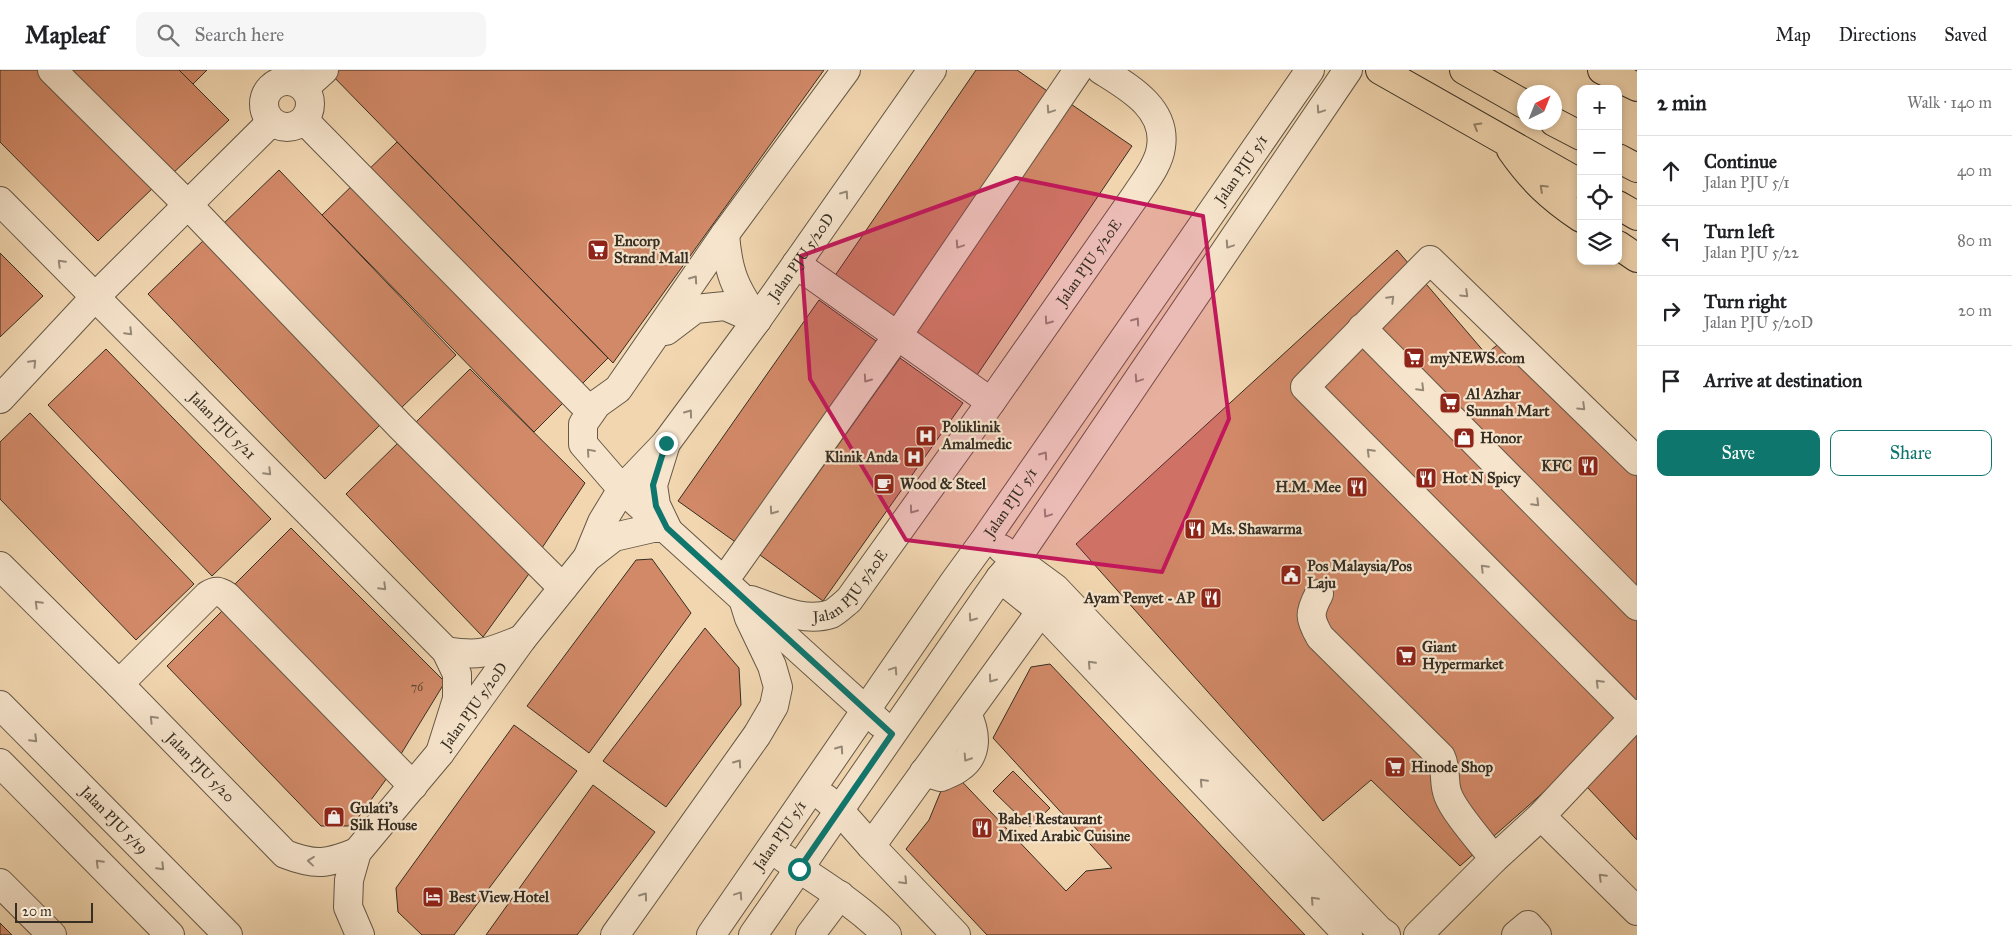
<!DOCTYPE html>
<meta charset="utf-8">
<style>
body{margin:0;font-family:"IM FELL Great Primer",serif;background:#f6f6f6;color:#202124}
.controls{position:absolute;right:15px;top:15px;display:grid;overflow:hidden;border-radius:10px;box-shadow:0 2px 8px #0003}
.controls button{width:45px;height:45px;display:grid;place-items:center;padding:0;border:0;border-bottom:1px solid #e0e0e0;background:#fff;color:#202124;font:25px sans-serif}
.compass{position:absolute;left:1517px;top:15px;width:45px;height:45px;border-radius:50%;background:#fff;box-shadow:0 2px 8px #0003;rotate:43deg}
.scale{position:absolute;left:15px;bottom:12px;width:78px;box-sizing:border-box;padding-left:5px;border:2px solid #362e23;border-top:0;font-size:14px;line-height:18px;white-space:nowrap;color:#362e23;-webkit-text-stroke:4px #f6e4cc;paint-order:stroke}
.stop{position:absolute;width:15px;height:15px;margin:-11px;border:4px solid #0f766e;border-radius:50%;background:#fff}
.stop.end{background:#0f766e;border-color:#fff;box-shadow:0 1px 5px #0008}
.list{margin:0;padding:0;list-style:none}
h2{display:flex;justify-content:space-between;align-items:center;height:65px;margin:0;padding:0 20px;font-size:21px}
h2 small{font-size:16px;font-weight:400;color:#757577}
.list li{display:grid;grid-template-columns:32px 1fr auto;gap:15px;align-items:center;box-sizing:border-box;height:70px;padding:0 20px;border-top:1px solid #e0e0e0}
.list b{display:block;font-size:19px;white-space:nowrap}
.list p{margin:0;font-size:16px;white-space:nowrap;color:#757577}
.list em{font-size:16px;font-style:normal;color:#757577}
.actions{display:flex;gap:10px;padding:15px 20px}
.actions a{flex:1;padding:11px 0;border:1px solid #0f766e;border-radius:10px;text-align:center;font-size:18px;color:#0f766e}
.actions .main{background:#0f766e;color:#fff}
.icon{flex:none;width:28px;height:28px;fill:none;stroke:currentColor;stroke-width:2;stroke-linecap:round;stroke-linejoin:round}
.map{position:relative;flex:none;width:1637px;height:865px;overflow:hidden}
header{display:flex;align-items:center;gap:30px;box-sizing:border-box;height:70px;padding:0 25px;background:#fff;border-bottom:1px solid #e0e0e0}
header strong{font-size:24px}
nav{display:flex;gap:28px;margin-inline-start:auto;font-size:18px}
.search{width:350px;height:45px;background:#f6f6f6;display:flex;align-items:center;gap:12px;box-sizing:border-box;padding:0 18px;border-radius:10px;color:#757577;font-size:19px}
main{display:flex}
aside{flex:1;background:#fff}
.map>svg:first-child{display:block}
.building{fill:#d28968;stroke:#362e23}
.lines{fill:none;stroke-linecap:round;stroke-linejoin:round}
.minor-casing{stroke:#655846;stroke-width:30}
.highway-casing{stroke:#362e23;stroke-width:30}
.minor{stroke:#f6e4cc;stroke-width:28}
.highway{stroke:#f1d6b0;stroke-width:28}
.oneway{stroke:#968978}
.oneway2{stroke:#94826a}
.route{stroke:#0f766e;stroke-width:6}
.marked{fill:#c2185b;fill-opacity:0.2;stroke:#c2185b;stroke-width:4;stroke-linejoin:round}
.labels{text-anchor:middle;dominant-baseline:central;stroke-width:4.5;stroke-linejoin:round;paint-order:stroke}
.number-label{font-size:12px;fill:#5d4534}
.street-label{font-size:15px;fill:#362e23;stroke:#f6e4cc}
.poi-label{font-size:15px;font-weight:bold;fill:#362e23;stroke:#f6e4cc;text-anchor:start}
</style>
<header>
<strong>Mapleaf</strong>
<div class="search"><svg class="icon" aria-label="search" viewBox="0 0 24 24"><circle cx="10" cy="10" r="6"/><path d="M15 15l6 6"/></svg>Search here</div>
<nav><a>Map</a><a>Directions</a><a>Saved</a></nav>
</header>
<main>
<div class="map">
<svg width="1637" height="865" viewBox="0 0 1637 865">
<rect width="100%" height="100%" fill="#f1d6b0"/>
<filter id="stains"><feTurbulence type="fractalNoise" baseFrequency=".004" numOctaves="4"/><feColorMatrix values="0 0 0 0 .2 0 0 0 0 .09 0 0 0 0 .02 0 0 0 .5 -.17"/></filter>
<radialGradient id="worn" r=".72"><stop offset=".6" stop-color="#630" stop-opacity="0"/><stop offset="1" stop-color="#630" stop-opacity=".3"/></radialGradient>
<path class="building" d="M0,0H41L156,115L98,171L0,72Z
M66,0H179L229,50L170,106Z
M179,0H207L193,14Z
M327,0H824L613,293Z
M976,0H1017L1053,25L897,254L832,210Z
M1068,32L1132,76L975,308L910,264Z
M397,72L608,288L534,362L322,145Z
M279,100L456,285L398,341L221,156Z
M206,168L383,352L325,409L148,224Z
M1397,180L1486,284L1511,264L1637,395V770L1570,699L1460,796L1371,710L1323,751L1076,474Z
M0,183L43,226L0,267Z
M819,230L883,276L741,476L678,431Z
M106,279L271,449L212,506L48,335Z
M900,288L963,333L823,531L760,485Z
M470,299L585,413L540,481L414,354Z
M30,343L194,514L136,570L0,429V372Z
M402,369L531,501L483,567L346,424Z
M291,458L445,612L401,684L235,514Z
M652,489L691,543L589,683L527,636L636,490Z
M223,540L387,708L352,756H321L167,596Z
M705,558L739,598L741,635L666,737L603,691Z
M1050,594L1305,865H987L906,779L929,750L950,699L1066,821L1086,801L1112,798L993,668L1031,597Z
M514,655L577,701L454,865H422L398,842L396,818Z
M1013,701L1050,738L1030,757L993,721Z
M593,715L655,762L577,865H486Z
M0,853L12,865H0Z"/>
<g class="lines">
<g class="minor-casing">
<g id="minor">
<path d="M52,0L188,135L400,356L563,518"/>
<path d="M846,0L725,164L618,319L597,334L583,354V374L622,419L880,653"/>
<circle cx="287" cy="34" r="23"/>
<path d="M304,18L324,0"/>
<path d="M305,51L591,342"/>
<path id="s1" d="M0,131L446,581L457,604V629L440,683"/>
<path d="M725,164C728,203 735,218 757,250"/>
<path d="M796,194L991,332"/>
<path d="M1362,258L1637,536"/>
<path d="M666,261L695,239L725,236L757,250"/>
<path d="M0,329L95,227L271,52"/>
<path d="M1637,391L1430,190L1305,317L1637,651"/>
<path d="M1002,479L1055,518L1379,860L1386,865"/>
<path id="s2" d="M588,486L602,452L622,419L666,373L757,250L932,0"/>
<path id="s3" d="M0,496L119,614L285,784C316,796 327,794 357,782"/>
<path d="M1000,508L1041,541L1348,865"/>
<path d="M724,511L898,265L1078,0"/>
<path d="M1319,524C1309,543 1309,548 1320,567L1441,687C1447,699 1443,713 1448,725C1454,742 1482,773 1494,789"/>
<path id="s4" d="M751,530C775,538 804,553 831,544C837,541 844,534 849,530L991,332L1136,125C1145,111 1159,94 1161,77C1167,38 1128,17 1101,0"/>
<path d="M446,581C482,587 489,582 522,569"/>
<path d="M119,614L208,525C216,520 219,521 227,526L413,716"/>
<path id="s5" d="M0,635L228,865"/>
<path d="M0,693L170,865"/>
<path d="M924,702L941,707C947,704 954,702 959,698C979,685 976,662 967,644"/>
<path d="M825,728L839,740L871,776L956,865"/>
<path d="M1541,746L1637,841"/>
<path d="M871,776L1041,541"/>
<path d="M784,788C821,814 854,832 887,865"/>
<path d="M0,813L52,865"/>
<path id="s6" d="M360,865L348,837L349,810L357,782L440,683L522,569L587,488L614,467L653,458H667L656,435L653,415L666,373"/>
<path d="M615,865L757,665L774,636L778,617L772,596L749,548L744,532"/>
<path id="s7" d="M711,865L954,512L986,468L1310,0"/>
<path d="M753,865L1000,508L1017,488L1348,0"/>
<path d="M810,865L840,825"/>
<path d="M1418,865L1494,789L1541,746L1637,644"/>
<path d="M1516,865L1528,855L1537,865"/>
</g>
</g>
<g class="highway-casing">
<path id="highway" d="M1380,0L1581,114
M1464,0L1524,34
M1602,0L1637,17
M1554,52L1581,66
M1511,80C1532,110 1550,127 1581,148
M1618,88L1637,98
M1618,135L1637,146
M1618,175L1637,188"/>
</g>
<use href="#minor" class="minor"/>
<use href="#highway" class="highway"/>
</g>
<defs><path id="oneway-chevron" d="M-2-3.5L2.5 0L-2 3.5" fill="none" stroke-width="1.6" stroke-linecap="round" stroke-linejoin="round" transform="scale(1.25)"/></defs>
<g class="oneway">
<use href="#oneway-chevron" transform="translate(1050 40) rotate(124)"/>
<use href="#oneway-chevron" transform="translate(1320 40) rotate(124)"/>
<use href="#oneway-chevron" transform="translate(845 124) rotate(-55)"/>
<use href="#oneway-chevron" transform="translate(959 175) rotate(124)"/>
<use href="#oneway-chevron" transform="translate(1229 175) rotate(124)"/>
<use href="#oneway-chevron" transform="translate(61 193) rotate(-135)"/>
<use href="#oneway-chevron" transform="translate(694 209) rotate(-55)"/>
<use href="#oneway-chevron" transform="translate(1465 224) rotate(44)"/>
<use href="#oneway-chevron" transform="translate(1391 229) rotate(-45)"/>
<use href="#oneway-chevron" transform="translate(1048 251) rotate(125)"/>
<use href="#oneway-chevron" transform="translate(1136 251) rotate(-55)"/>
<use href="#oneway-chevron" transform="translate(129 262) rotate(45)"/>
<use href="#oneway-chevron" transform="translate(33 293) rotate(-47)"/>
<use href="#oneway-chevron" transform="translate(867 309) rotate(125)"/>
<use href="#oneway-chevron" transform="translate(1138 309) rotate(124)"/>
<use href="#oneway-chevron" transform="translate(1421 318) rotate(45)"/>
<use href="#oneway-chevron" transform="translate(1582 337) rotate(44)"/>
<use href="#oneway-chevron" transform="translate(689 343) rotate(-54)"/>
<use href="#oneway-chevron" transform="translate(590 382) rotate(-131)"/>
<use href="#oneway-chevron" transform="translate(1370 382) rotate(-135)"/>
<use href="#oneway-chevron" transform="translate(1044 385) rotate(-55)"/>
<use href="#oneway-chevron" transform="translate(268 402) rotate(45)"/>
<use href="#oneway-chevron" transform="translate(1536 433) rotate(45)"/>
<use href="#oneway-chevron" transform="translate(913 440) rotate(126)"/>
<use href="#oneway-chevron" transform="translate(773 441) rotate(125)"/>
<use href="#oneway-chevron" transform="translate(1047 444) rotate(124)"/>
<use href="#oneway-chevron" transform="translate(1484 498) rotate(-135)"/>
<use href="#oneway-chevron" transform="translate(383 517) rotate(45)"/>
<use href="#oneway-chevron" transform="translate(38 534) rotate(-135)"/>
<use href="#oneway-chevron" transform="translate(972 548) rotate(125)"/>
<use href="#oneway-chevron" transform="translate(1091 594) rotate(-133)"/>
<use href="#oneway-chevron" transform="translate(894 600) rotate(-56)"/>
<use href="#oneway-chevron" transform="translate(992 609) rotate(126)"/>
<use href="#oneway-chevron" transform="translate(1599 613) rotate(-135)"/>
<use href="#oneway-chevron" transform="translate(153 649) rotate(-134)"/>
<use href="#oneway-chevron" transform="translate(34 669) rotate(45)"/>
<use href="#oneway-chevron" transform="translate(840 679) rotate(-55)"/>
<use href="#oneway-chevron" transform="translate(967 688) rotate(123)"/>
<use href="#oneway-chevron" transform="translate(738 693) rotate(-55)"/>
<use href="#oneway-chevron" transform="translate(1203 712) rotate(-133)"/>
<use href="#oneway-chevron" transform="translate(311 791) rotate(-174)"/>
<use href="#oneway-chevron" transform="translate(99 793) rotate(-135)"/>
<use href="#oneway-chevron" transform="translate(161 797) rotate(45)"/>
<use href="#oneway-chevron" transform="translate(1602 807) rotate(-135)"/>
<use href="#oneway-chevron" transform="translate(904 811) rotate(46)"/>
<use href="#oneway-chevron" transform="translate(739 825) rotate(-56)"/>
<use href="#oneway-chevron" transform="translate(644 826) rotate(-54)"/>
<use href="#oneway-chevron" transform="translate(1314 830) rotate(-133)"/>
</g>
<g class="oneway2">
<use href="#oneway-chevron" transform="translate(1477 56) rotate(-150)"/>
<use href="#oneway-chevron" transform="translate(1543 118) rotate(-137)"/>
</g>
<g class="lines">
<path class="route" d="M666,373L653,415L656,436L667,458L892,664L799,799"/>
</g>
<path class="marked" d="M1016,108L1203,146L1229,349L1162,502L906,470L810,309L801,186Z"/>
<defs>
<g id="supermarket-square" transform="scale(1.125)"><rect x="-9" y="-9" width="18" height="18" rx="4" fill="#8f2418" stroke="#f6e4cc"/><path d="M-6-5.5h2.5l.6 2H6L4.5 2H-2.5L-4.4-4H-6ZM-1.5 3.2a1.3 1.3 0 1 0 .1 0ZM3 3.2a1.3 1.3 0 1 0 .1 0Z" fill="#fff"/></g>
<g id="hospital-square" transform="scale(1.125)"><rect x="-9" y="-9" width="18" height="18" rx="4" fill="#8f2418" stroke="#f6e4cc"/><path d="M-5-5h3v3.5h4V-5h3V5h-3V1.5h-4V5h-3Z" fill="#fff"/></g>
<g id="shop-square" transform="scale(1.125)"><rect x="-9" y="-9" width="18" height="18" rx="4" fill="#8f2418" stroke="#f6e4cc"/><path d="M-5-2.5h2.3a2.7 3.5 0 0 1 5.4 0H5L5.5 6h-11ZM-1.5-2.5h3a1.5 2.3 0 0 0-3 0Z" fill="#fff"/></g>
<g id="restaurant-square" transform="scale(1.125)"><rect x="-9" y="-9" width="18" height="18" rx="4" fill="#8f2418" stroke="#f6e4cc"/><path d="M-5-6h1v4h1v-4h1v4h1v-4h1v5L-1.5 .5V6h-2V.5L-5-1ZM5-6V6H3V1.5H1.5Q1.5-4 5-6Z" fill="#fff"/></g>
<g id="cafe-square" transform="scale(1.125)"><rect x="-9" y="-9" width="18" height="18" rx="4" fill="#8f2418" stroke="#f6e4cc"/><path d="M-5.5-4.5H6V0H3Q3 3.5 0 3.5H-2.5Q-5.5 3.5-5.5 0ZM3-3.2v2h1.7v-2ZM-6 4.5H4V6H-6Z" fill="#fff"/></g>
<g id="civic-square" transform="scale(1.125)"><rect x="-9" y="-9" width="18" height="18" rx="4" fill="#8f2418" stroke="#f6e4cc"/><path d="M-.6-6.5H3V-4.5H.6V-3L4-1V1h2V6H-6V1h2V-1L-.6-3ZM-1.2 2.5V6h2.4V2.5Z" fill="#fff"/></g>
<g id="hotel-square" transform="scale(1.125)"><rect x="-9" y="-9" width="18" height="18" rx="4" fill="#8f2418" stroke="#f6e4cc"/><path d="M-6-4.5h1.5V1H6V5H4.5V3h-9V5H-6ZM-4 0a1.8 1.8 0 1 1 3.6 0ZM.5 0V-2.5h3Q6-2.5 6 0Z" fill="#fff"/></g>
</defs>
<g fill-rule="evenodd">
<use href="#supermarket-square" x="598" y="180"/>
<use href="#supermarket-square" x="1414" y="288"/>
<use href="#supermarket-square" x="1450" y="333"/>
<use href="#hospital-square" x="926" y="366"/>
<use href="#shop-square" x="1464" y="368"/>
<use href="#hospital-square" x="914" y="387"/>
<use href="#restaurant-square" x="1588" y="396"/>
<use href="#restaurant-square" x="1426" y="408"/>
<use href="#cafe-square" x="884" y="414"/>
<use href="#restaurant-square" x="1357" y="417"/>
<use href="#restaurant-square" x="1195" y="459"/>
<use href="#civic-square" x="1291" y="505"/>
<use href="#restaurant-square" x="1211" y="528"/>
<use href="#supermarket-square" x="1406" y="586"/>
<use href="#supermarket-square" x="1395" y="697"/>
<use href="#shop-square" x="334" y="747"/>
<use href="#restaurant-square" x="982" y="758"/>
<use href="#hotel-square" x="433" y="827"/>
</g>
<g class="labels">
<g class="number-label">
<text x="417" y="617">76</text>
</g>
<g class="street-label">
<text stroke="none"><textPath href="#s7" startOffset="931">Jalan PJU 5/1</textPath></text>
<text stroke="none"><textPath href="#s2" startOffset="369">Jalan PJU 5/20D</textPath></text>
<text stroke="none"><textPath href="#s4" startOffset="520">Jalan PJU 5/20E</textPath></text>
<text stroke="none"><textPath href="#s1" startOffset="316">Jalan PJU 5/21</textPath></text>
<text stroke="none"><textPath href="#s7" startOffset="526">Jalan PJU 5/1</textPath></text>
<text stroke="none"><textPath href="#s4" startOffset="115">Jalan PJU 5/20E</textPath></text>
<text stroke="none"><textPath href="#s6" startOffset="274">Jalan PJU 5/20D</textPath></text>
<text stroke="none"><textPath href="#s3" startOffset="284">Jalan PJU 5/20</textPath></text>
<text stroke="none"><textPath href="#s5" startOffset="162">Jalan PJU 5/19</textPath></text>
<text stroke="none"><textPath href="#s7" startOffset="121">Jalan PJU 5/1</textPath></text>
</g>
<g class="poi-label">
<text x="614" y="171">Encorp<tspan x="614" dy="17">Strand Mall</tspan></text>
<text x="1430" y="288">myNEWS.com</text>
<text x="1466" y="324">Al Azhar<tspan x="1466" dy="17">Sunnah Mart</tspan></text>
<text x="942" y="357">Poliklinik<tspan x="942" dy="17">Amalmedic</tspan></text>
<text x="1480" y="368">Honor</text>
<text x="898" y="387" text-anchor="end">Klinik Anda</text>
<text x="1572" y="396" text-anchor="end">KFC</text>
<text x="1442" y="408">Hot N Spicy</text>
<text x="900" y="414">Wood &amp; Steel</text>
<text x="1341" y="417" text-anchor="end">H.M. Mee</text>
<text x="1211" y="459">Ms. Shawarma</text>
<text x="1307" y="496">Pos Malaysia/Pos<tspan x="1307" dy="17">Laju</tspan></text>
<text x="1195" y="528" text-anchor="end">Ayam Penyet - AP</text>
<text x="1422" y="577">Giant<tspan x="1422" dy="17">Hypermarket</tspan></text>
<text x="1411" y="697">Hinode Shop</text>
<text x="350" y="738">Gulati's<tspan x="350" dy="17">Silk House</tspan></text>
<text x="998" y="749">Babel Restaurant<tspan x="998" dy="17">Mixed Arabic Cuisine</tspan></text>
<text x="449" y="827">Best View Hotel</text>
</g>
</g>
<rect width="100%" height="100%" filter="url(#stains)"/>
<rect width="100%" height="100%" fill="url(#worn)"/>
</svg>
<div class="controls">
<button>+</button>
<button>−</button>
<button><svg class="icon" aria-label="locate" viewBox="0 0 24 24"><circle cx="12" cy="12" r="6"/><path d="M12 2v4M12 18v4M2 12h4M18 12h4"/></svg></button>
<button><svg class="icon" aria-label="layers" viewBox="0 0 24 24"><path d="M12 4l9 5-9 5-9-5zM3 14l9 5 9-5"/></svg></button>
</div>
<svg class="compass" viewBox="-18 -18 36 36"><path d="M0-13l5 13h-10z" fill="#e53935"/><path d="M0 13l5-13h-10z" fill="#757577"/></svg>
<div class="scale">20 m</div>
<div class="stop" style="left:799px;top:799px"></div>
<div class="stop end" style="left:666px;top:373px"></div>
</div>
<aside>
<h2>2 min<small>Walk · 140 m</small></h2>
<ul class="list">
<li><svg class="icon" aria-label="ahead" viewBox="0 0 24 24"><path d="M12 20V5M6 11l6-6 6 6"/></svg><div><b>Continue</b><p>Jalan PJU 5/1</p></div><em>40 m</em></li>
<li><svg class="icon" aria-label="left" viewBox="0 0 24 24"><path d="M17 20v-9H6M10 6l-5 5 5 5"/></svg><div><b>Turn left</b><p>Jalan PJU 5/22</p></div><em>80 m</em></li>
<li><svg class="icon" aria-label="right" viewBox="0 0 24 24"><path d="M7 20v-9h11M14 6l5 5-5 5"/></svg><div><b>Turn right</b><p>Jalan PJU 5/20D</p></div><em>20 m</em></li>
<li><svg class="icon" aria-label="arrive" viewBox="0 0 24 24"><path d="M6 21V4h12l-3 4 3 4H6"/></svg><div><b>Arrive at destination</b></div></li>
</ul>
<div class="actions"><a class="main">Save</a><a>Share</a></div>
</aside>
</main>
